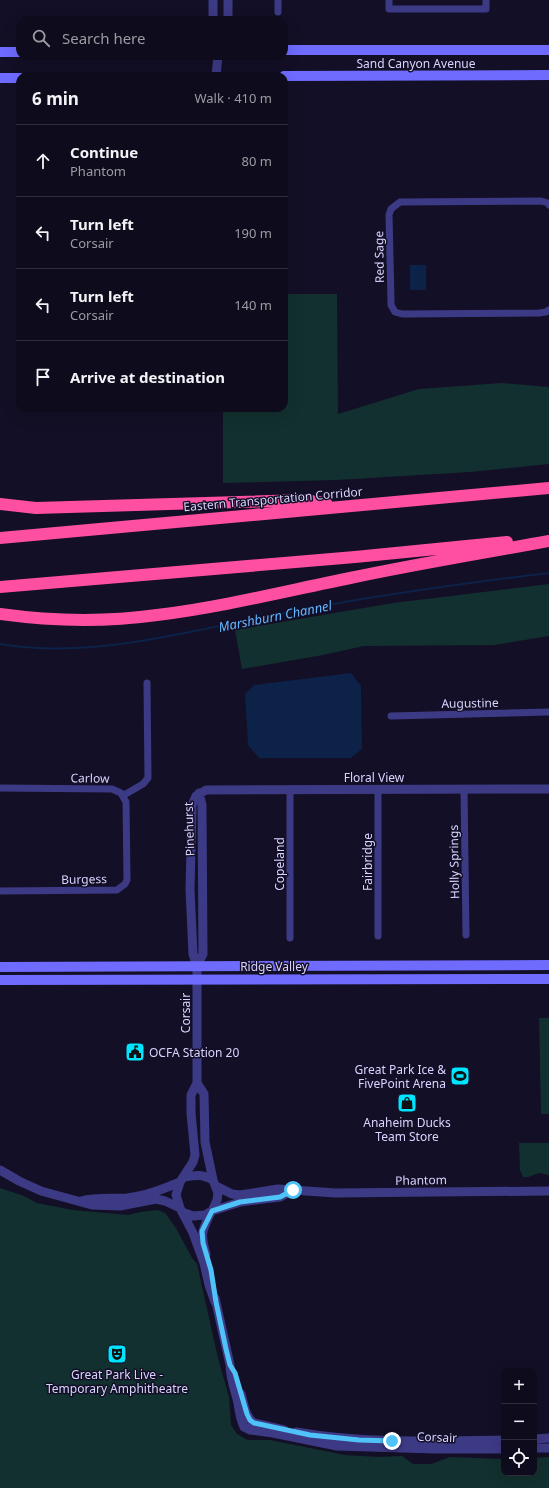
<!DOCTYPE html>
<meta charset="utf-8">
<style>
body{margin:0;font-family:"Noto Sans",sans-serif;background:#1c1929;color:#f1f3f6}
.controls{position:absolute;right:12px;bottom:12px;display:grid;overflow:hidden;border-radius:8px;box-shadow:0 4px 16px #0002}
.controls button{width:36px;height:36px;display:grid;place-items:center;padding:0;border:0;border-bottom:1px solid #2e2b3b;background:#0e0b1c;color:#f1f3f6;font:20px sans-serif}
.stop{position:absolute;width:12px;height:12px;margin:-9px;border:3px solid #4fc3f7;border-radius:50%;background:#fff}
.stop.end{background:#4fc3f7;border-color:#fff;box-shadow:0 1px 4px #0008}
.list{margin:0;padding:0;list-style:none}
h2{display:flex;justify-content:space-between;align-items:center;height:52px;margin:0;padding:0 16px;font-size:17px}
h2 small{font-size:13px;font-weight:400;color:#9b9ba3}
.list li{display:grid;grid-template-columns:26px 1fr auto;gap:12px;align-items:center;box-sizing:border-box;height:72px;padding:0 16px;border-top:1px solid #2e2b3b}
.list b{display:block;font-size:15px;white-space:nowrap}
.list p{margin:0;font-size:13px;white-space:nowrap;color:#9b9ba3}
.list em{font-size:13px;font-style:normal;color:#9b9ba3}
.icon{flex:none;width:22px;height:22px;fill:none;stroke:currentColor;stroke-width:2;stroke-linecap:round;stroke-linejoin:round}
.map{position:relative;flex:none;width:549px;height:1488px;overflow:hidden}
.search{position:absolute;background:#0e0b1c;box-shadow:0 4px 16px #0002;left:16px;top:16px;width:272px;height:44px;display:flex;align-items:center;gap:10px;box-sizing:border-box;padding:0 14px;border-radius:12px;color:#9b9ba3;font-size:15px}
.panel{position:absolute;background:#0e0b1c;box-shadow:0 4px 16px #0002;left:16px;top:72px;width:272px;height:340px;border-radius:12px}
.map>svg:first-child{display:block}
.green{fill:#12302f}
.water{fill:#0c2248}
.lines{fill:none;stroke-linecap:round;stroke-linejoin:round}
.stream{stroke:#0c2248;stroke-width:2}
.minor{stroke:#3d3a85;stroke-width:7}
.tertiary{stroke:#3d3a85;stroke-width:9}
.secondary{stroke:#6f6bff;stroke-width:10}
.motorway{stroke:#ff4fa3;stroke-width:12}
.route{stroke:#4fc3f7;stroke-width:5}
.labels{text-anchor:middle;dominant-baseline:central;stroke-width:3;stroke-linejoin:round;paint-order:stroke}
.street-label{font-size:12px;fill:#d9d4ff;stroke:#130f26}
.poi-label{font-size:12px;fill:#d9d4ff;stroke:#130f26}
.water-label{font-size:13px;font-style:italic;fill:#62b6ff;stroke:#130f26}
</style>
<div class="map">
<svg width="549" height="1488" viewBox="0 0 549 1488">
<rect width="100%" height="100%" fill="#130f26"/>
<path class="green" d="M284,294H337L338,414L419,389L502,383L549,387V464L470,472L337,480L223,483V408H284Z
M549,584V636L495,645L364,646L323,655L242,669L235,630L393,603Z
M539,1018H549V1114H541Z
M519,1143H549V1175L539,1173L528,1177H523L520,1170Z
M0,1188L24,1196L37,1203L73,1210L128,1215L141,1212L158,1210L165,1213L176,1228L192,1258L197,1264L218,1358L229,1397L231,1425L237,1434L248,1440H270L345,1455L379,1457L402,1456L413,1464H431L450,1457L504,1459V1473H534V1458L549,1457V1488H0Z"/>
<path class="water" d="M410,265H426V290H410Z
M351,673L361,686L362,749L351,758H259L248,745L245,694L254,685Z"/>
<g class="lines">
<path class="stream" d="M0,644C65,655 131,644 195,631C239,622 283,613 328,605C401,592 475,582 549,573"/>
<path class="minor" d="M389,0V9H486V0
M278,12V0
M549,205L548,203L541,201L400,202L391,209L389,215L391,300V305L395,312L402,314L539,313L546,312L549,310
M391,716L549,712
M0,788L112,789L121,793L126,802L127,880L125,884L117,890L0,891
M290,789V938
M378,789V936
M464,789L466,935
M124,795L143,784L148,778L147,683"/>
<path class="tertiary" d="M213,0V20
M228,0V20
M216,76L218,56
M197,966L203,954L202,805L199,793
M0,1170L19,1181L41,1191L92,1205L120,1206L156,1199L165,1201L180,1208
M185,1177C196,1175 202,1174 213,1180
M216,1186L232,1194L240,1195L278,1189L335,1193L549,1191
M81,1201C96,1197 111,1199 127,1198C146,1196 163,1189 180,1182
M212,1211L240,1202L280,1197L293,1190
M182,1212L193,1216L205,1215L212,1211L217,1200L218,1193L213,1180L205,1142L204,1094L197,1083
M206,1254C200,1233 202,1231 211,1212
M215,1298L230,1365C230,1378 235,1390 238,1403C239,1411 240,1419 244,1427L250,1430L273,1433L337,1446L435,1449H504
M215,1302L209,1285L204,1263L193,1233L180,1208L176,1195L180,1182L193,1162L195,1155L191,1113V1095L197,1083V966L193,954L190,889L192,805L196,796L206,790L549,789
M241,1394C244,1404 245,1417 254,1423L284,1430
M296,1432C365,1444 435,1441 504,1440
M534,1439L549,1438
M534,1448H549"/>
<path class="secondary" d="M284,50H549
M0,52H20
M284,76L549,75
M0,78H20
M0,967L549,965
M0,980L549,979"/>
<path class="motorway" d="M0,504L36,508L302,500L326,503
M0,538L549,488
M0,587L355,557L507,542
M0,614C51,621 106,622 157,615C222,607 286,591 350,578C416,564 483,553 549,541"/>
</g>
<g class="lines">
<path class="route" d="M293,1190L280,1197L240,1202L212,1211L202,1231L203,1243L211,1270L216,1302L226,1349L230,1365L235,1373L247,1414L250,1420L254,1423L310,1435L359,1440L392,1441"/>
</g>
<defs>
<g id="civic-square" transform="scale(1)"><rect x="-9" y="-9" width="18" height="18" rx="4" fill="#00e5ff" stroke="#130f26"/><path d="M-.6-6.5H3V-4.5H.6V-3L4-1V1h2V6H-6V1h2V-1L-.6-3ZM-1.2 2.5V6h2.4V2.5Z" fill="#111"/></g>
<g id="stadium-square" transform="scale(1)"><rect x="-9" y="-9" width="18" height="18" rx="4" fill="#00e5ff" stroke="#130f26"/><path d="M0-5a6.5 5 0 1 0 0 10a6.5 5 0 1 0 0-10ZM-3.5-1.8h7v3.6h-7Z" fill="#111"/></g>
<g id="shop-square" transform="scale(1)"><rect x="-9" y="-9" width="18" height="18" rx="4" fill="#00e5ff" stroke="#130f26"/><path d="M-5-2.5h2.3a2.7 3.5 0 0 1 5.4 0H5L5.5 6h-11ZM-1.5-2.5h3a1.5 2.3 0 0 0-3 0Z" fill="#111"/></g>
<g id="theatre-square" transform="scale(1)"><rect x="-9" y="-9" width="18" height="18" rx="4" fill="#00e5ff" stroke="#130f26"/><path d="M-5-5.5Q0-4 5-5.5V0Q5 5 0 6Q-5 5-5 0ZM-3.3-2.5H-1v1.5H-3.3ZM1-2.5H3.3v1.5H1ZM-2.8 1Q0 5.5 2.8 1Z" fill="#111"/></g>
</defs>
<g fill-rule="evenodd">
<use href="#civic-square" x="135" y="1052"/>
<use href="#stadium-square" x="460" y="1076"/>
<use href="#shop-square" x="407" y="1103"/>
<use href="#theatre-square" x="117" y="1354"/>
</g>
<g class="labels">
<g class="street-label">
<text x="416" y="63">Sand Canyon Avenue</text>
<text transform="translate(379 257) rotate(-91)">Red Sage</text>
<text transform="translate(273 499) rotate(-5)">Eastern Transportation Corridor</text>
<text transform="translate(470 703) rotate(-1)">Augustine</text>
<text x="374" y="777">Floral View</text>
<text transform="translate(90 778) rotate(1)">Carlow</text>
<text transform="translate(189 829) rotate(-92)">Pinehurst</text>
<text transform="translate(367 862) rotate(-90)">Fairbridge</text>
<text transform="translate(454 862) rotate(-91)">Holly Springs</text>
<text transform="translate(279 864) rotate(-90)">Copeland</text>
<text transform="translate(84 879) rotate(-1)">Burgess</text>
<text x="274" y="966">Ridge Valley</text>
<text transform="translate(185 1013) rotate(-90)">Corsair</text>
<text transform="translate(421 1180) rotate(-1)">Phantom</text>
<text transform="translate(437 1437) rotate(2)">Corsair</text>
</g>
<g class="poi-label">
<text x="149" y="1052" text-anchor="start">OCFA Station 20</text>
<text x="446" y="1069" text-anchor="end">Great Park Ice &amp;<tspan x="446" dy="14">FivePoint Arena</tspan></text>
<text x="407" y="1122">Anaheim Ducks<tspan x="407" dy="14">Team Store</tspan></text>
<text x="117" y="1374">Great Park Live -<tspan x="117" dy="14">Temporary Amphitheatre</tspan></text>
</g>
<g class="water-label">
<text transform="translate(275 616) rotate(-11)">Marshburn Channel</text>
</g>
</g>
</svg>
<div class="controls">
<button>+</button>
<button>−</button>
<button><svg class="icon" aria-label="locate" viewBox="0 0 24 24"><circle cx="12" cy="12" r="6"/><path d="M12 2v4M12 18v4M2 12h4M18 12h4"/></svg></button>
</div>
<div class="stop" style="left:293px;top:1190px"></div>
<div class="stop end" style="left:392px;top:1441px"></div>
<div class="search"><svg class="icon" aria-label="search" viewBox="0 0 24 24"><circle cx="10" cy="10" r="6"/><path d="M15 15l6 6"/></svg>Search here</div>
<section class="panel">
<h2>6 min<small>Walk · 410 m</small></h2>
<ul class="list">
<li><svg class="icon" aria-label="ahead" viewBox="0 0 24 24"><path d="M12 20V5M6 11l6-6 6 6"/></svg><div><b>Continue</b><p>Phantom</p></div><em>80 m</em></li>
<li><svg class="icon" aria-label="left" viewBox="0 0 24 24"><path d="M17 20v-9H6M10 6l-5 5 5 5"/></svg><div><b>Turn left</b><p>Corsair</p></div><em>190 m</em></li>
<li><svg class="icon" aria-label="left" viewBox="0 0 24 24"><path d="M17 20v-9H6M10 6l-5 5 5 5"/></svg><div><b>Turn left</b><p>Corsair</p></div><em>140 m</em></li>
<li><svg class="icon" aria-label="arrive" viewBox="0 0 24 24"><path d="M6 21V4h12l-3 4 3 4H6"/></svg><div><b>Arrive at destination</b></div></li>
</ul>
</section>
</div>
